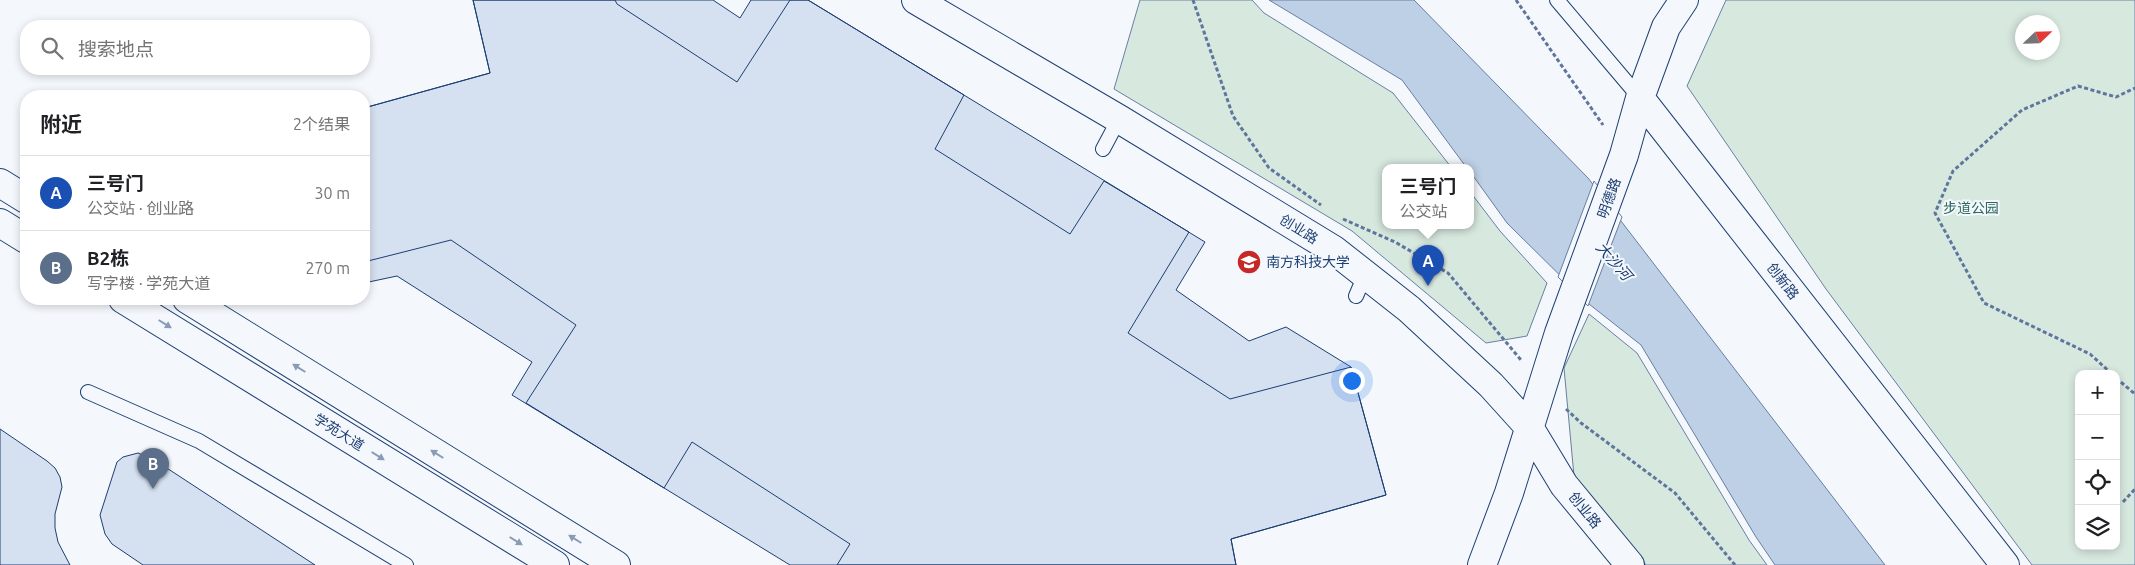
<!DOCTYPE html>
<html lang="zh">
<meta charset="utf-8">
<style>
body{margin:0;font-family:Ubuntu,"Noto Sans SC",sans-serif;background:#f2f2f2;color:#202124}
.controls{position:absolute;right:15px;bottom:15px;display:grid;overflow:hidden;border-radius:10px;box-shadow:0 2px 8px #0003}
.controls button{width:45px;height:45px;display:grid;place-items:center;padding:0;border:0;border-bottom:1px solid #e0e0e0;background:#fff;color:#202124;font:25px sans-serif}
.compass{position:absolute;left:2015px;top:15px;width:45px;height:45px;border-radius:50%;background:#fff;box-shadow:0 2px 8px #0003;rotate:67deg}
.you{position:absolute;left:1351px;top:380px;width:18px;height:18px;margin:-12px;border:4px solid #fff;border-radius:50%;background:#1a73e8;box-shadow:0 0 0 8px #1a73e833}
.badge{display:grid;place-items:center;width:32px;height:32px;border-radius:50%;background:#c62828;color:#fff;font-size:16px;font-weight:700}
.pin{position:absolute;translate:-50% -41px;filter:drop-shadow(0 1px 2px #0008)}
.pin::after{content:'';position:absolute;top:26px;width:18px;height:15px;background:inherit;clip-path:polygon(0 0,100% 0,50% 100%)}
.popup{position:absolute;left:1382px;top:164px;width:92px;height:65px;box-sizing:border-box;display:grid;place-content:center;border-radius:10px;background:#fff;filter:drop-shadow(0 1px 4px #0005);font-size:16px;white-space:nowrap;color:#757577}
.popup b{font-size:19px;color:#202124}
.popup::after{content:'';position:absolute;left:50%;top:100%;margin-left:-10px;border:10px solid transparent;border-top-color:#fff}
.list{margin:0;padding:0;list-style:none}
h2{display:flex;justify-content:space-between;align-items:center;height:65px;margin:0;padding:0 20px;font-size:21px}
h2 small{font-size:16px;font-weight:400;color:#757577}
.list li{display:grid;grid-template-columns:32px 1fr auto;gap:15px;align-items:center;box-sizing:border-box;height:75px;padding:0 20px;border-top:1px solid #e0e0e0}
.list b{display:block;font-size:19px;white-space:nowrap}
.list p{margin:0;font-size:16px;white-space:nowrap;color:#757577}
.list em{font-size:16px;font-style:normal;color:#757577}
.icon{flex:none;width:28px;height:28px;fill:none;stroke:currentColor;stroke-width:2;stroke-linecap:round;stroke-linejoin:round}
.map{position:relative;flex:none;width:2135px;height:565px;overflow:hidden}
.search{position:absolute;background:#fff;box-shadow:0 2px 8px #0003;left:20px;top:20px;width:350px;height:55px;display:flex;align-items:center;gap:12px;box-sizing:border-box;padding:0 18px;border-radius:20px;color:#757577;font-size:19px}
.panel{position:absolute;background:#fff;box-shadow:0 2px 8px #0003;left:20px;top:90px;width:350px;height:215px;border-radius:20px}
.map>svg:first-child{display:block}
.green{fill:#d7e8df;stroke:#687fa3;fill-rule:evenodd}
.water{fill:#bed0e5;stroke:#687fa3}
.pier{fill:#f4f7fb;stroke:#687fa3}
.building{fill:#d5e0f0;stroke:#1d3f73}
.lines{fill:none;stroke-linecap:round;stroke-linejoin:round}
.service-casing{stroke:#1d3f73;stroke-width:16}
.minor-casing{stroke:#1d3f73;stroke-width:30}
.secondary-casing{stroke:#1d3f73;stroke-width:30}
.path{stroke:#5e769c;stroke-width:3;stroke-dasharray:4 2.5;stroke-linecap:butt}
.service{stroke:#f4f7fb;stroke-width:14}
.minor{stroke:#f4f7fb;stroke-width:28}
.secondary{stroke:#f4f7fb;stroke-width:28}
.oneway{fill:#889bb7}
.labels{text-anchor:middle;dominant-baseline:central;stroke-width:4;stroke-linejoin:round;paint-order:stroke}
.street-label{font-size:14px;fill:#1d3f73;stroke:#f4f7fb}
.park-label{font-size:14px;fill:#2c6c60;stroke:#f4f7fb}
.poi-label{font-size:14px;fill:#1d3f73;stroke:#f4f7fb;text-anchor:start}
.water-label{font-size:15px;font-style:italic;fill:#1d3f73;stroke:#f4f7fb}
</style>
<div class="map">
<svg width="2135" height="565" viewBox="0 0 2135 565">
<rect width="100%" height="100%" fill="#f4f7fb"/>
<path class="green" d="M1140,0H1252L1264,13L1393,93L1451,167H1386V225H1470L1471,193L1500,231L1547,283L1527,336L1486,343L1352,231L1114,89Z
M1726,0H2135V565H2032L1826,289L1687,86ZM2022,22H2052V52H2022ZM2079,374H2116V546H2079Z
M1589,314L1637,353L1749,540L1767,565H1646L1574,476L1564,368Z"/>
<path class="water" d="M1269,0H1414L1588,178L1885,565H1775L1756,537L1641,345L1589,304L1507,223L1471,173L1470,167H1466L1402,80Z"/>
<path class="pier" d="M1594,181L1622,217L1588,306L1558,277Z"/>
<path class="building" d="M473,0H615L617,4L737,82L790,0H808L964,95L935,149L1070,234L1104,181L1189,232L1128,333L1230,399L1351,367L1386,495L1231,539L1236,565H837L850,544L692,442L664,488L526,403L576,325L451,240L364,262V108L490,73Z
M473,0H713L740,18L751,0H808L1205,242L1176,290L1249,341L1286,327L1351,367L1386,495L1231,539L1236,565H790L512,395L532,362L397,276L364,283V108L490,73Z
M0,429L47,461L55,468L60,477L62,487L55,514V528L58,542L70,565H0Z
M138,453L153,459L315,565H143L112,544L105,534L100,515L117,462L123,457Z"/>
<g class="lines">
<g class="service-casing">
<path id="service" d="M1557,0L1640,98
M1103,149L1119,119
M1356,296L1365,275
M88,392L199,441L406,565"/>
</g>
<g class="minor-casing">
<path id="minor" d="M916,0L1119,119L1334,250L1409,309L1491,385L1529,427L1564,485L1630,565
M1640,98L2005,565
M1482,565L1509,493L1559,333L1624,155L1640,98L1666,27L1684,0"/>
</g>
<g class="secondary-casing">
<path id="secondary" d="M0,183L26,199
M0,223L26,239
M123,299L555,565
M187,299L616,565"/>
</g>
<path class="path" d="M1193,0L1233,116L1269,168L1321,205
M1516,0L1603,125
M1343,219L1395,242L1448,273L1521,360
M2112,374L2090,354L1984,303L1935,213L1953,171L2022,110L2078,86L2116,97L2135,88
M2116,378L2135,394
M1566,409L1581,423L1675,493L1735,565
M2123,502L2135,489"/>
<use href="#service" class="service"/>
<use href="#minor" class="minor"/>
<use href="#secondary" class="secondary"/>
</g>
<defs><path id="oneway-solid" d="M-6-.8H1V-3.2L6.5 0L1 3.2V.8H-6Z" transform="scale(1.25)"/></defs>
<g class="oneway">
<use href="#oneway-solid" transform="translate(165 324) rotate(32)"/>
<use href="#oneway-solid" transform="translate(299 368) rotate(-148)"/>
<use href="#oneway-solid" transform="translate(437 454) rotate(-148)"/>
<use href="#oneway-solid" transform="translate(378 456) rotate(32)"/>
<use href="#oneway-solid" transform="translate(575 539) rotate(-148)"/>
<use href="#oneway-solid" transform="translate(516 541) rotate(32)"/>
</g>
<defs>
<g id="university-disc" transform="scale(1.25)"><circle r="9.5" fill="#c62828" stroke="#f4f7fb"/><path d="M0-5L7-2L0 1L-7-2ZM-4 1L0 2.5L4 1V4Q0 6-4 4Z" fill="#fff"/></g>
</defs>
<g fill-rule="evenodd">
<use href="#university-disc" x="1249" y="262"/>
</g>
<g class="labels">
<g class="street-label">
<text transform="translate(1609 198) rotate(-70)">明德路</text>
<text transform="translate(1299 229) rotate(32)">创业路</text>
<text transform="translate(1783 281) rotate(52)">创新路</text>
<text transform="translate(339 432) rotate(32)">学苑大道</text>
<text transform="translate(1585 510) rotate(51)">创业路</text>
</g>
<g class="park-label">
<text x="1971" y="208">步道公园</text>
</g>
<g class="poi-label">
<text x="1266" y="262">南方科技大学</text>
</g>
<g class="water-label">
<text transform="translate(1614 261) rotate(49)">大沙河</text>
</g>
</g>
</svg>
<div class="controls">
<button>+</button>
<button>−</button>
<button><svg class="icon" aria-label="locate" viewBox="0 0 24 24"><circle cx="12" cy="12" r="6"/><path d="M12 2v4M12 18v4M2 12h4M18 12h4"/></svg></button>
<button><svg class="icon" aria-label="layers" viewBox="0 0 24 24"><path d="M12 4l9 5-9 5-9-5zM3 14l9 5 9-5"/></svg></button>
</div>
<svg class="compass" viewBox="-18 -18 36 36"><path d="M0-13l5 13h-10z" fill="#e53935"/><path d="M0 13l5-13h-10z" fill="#757577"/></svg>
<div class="you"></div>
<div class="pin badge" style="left:1428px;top:286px;background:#1a4fb4">A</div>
<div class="popup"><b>三号门</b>公交站</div>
<div class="pin badge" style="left:153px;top:489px;background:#5c6f8a">B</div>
<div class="search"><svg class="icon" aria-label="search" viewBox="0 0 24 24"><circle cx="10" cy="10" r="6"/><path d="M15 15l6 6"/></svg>搜索地点</div>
<section class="panel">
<h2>附近<small>2个结果</small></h2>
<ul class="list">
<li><span class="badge" style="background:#1a4fb4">A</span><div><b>三号门</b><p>公交站 · 创业路</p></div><em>30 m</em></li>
<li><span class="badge" style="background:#5c6f8a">B</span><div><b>B2栋</b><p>写字楼 · 学苑大道</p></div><em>270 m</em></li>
</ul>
</section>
</div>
